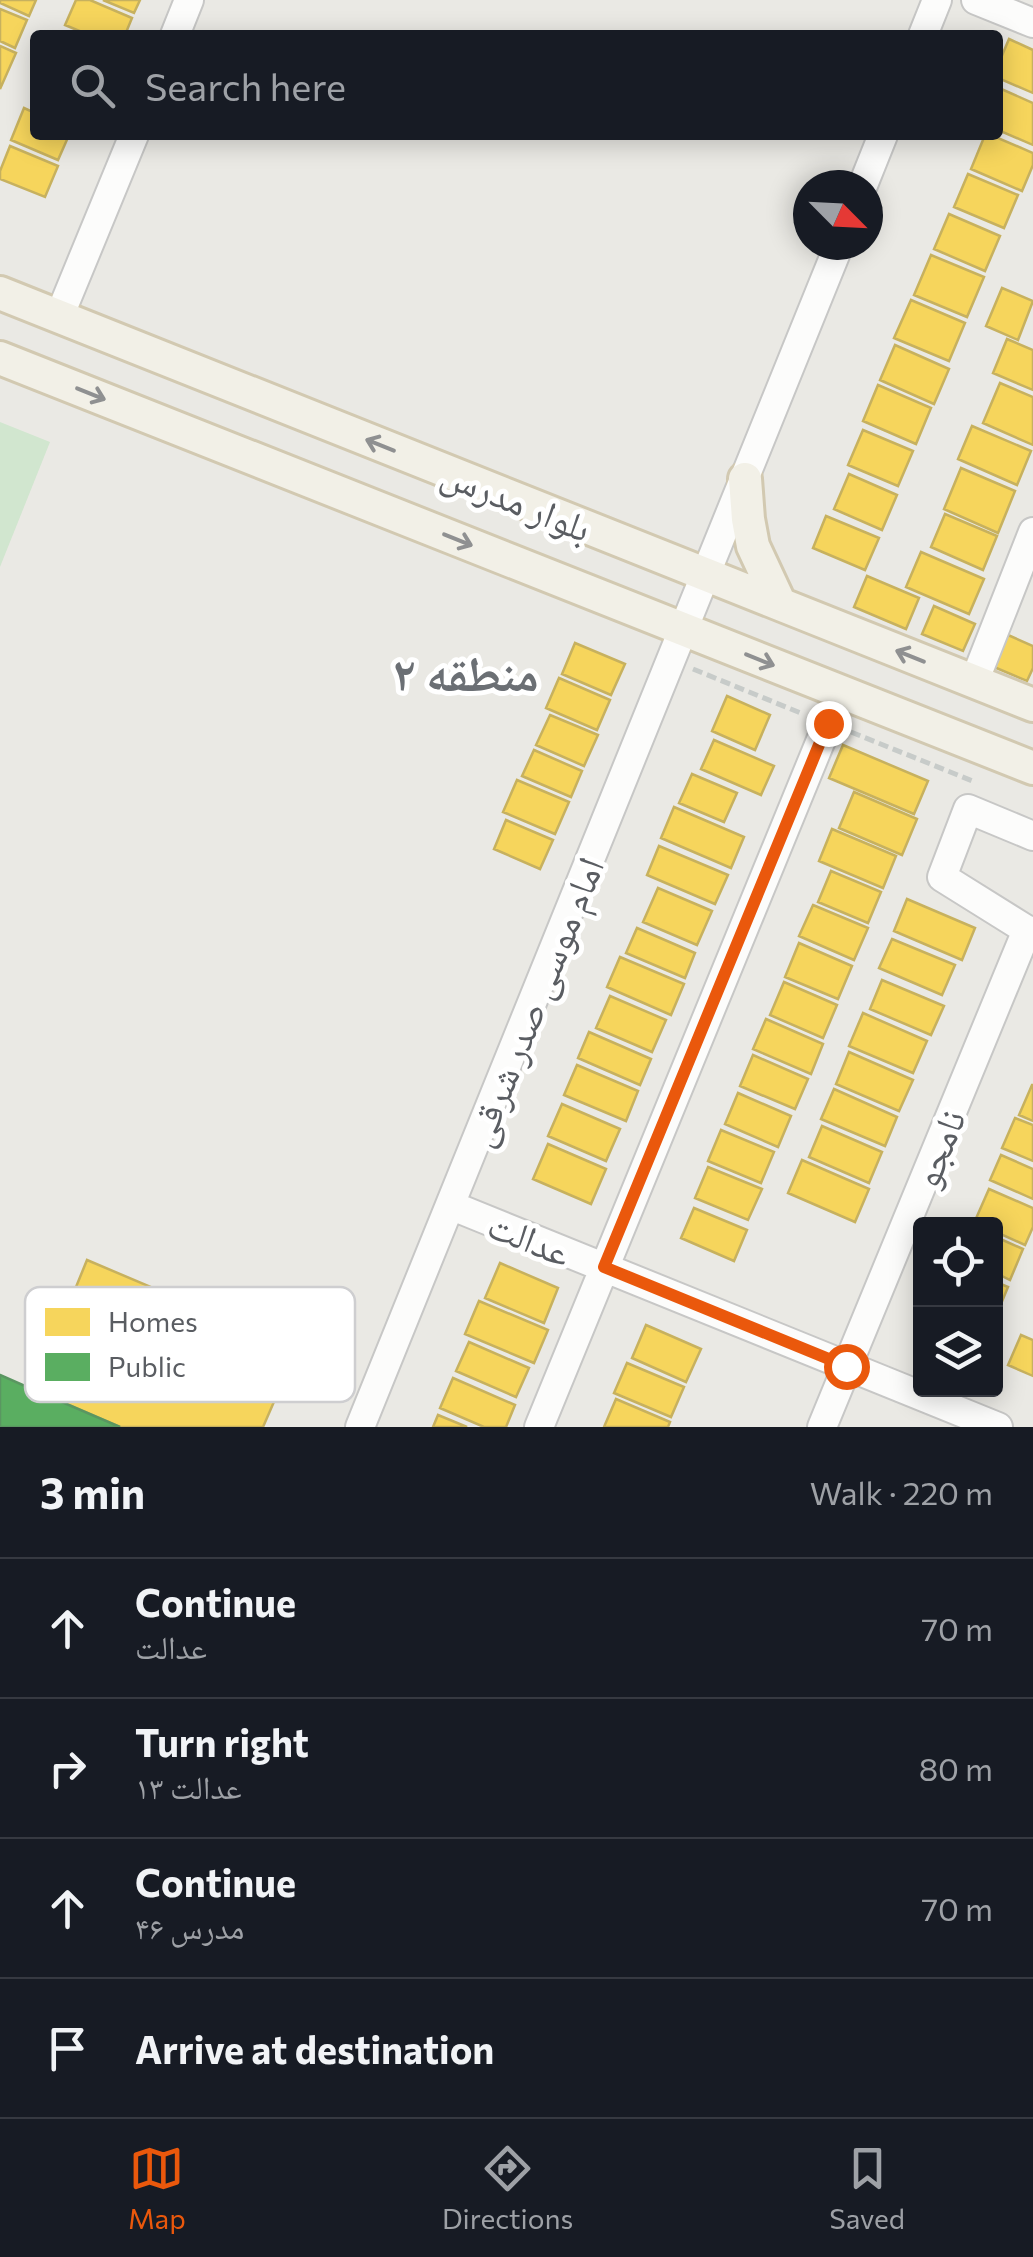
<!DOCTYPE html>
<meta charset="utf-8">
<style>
body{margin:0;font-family:Commissioner,"Noto Naskh Arabic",sans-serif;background:#242831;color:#f1f3f6}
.controls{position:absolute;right:30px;bottom:30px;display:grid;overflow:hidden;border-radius:10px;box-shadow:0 5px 25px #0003}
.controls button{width:90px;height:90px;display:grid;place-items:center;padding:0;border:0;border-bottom:2px solid #363941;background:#171b24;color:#f1f3f6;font:50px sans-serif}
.compass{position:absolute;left:793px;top:170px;width:90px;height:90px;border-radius:50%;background:#171b24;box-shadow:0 5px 25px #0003;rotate:114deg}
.stop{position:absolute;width:30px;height:30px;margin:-22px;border:8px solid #ea580c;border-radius:50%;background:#fff}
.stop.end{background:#ea580c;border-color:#fff;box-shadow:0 2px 10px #0008}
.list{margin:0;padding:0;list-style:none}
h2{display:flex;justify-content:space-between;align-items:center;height:130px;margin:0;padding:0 40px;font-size:42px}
h2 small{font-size:32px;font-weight:400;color:#9ea1a6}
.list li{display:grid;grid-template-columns:65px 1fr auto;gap:30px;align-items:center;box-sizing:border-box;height:140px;padding:0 40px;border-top:2px solid #363941}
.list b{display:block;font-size:38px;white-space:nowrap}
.list p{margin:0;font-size:32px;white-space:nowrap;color:#9ea1a6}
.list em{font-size:32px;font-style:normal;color:#9ea1a6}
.icon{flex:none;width:55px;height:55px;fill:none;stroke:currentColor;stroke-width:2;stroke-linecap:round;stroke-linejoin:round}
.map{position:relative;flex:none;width:1033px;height:1427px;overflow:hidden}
.search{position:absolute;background:#171b24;box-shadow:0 5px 25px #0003;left:30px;right:30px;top:30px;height:110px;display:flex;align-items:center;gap:25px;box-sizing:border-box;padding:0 35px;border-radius:10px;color:#9ea1a6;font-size:38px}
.sheet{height:690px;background:#171b24}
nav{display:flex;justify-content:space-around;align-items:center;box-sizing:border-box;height:140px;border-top:2px solid #363941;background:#171b24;font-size:28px;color:#9ea1a6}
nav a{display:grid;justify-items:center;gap:5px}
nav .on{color:#ea580c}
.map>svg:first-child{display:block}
.green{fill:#d1e6cf}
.homes{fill:#f6d55c;stroke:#c7b15e;stroke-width:2.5}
.public{fill:#5aae61;stroke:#5a9661;stroke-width:2.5}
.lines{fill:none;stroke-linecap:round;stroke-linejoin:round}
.minor-casing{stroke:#c7c7c6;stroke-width:32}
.major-casing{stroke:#d2c9b1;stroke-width:38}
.path{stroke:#c7cbc9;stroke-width:5;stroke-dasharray:10 5;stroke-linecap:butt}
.minor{stroke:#fcfcfb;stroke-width:28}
.major{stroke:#f2f0e7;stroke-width:32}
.oneway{stroke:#8f9091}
.route{stroke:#ea580c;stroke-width:12}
.labels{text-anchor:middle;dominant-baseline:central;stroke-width:10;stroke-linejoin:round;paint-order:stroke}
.street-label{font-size:38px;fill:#5a5d62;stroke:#fff}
.district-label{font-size:48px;font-weight:bold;fill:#6b6f74;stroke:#fff}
.key{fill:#fff;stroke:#ceced0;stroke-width:2.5}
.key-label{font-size:28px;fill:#5a5d62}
</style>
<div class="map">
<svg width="1033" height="1427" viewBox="0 0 1033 1427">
<rect width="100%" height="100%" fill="#eae9e4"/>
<path class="green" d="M0,422L50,442L0,567Z"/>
<path class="homes" d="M0,0H36L29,16L0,3Z
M76,0H90L132,18L125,35H89L65,25Z
M103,0H140L134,13Z
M0,9L27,20L15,48L0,41Z
M1009,39L1033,50V93L998,78V65Z
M0,46L16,53L0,89Z
M999,88L1033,103V145L998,130Z
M24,108L35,113V135H69L58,160L11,140Z
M985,135H991L1033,153V165L1022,191L971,169Z
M10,146L58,166L45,197L0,179V171Z
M968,174L1018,195L1004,228L954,207Z
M949,214L1000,236L985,271L934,249Z
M931,255L984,277L967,317L914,295Z
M1002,288L1033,301L1018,340L986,326Z
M911,300L965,323L949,361L894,338Z
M1007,339L1033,350V390L993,373Z
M895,345L949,369L934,404L880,380Z
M1000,383L1033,397V445L983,423Z
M878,385L931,408L916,444L863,421Z
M972,426L1031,451L1017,485L958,459Z
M863,430L913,451L898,486L848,465Z
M961,468L1015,491L998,533L944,509Z
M849,474L897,495L882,530L834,509Z
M945,514L997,536L983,570L931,547Z
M826,516L879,538L865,570L813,548Z
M921,552L984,579L969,614L906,587Z
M867,576L919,598L906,629L854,607Z
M934,606L975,624L963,651L922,634Z
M1008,635L1033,646V668L1027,681L994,667Z
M575,643L625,664L611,695L562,674Z
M559,678L610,700L597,730L546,708Z
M727,696L770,715L755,750L712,731Z
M550,715L598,735L584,766L536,745Z
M714,740L774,766L761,795L701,769Z
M843,745L928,781L914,814L829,778Z
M534,750L582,771L571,797L522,776Z
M692,774L737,793L724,822L679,803Z
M517,780L569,802L555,834L503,812Z
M854,792L917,819L902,855L839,828Z
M674,807L744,837L731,868L661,838Z
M506,820L553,840L540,869L494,849Z
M832,829L896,856L883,888L819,861Z
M659,846L728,875L715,904L647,875Z
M831,871L881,892L868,923L818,902Z
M658,888L712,911L697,945L643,922Z
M907,899L975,928L962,960L894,931Z
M813,905L868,928L854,960L799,936Z
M637,928L695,953L685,978L626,953Z
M892,939L955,965L942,995L879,968Z
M799,943L852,966L838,999L785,977Z
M620,957L684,984L671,1015L607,987Z
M882,980L944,1006L931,1035L870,1009Z
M784,982L837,1005L823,1038L770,1015Z
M610,996L666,1020L652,1052L596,1028Z
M863,1013L927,1041L913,1073L849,1046Z
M766,1019L823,1044L811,1074L753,1049Z
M589,1032L651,1059L640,1085L578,1058Z
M849,1052L913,1080L899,1111L836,1084Z
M753,1055L808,1079L795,1109L740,1086Z
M577,1065L638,1091L626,1121L564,1095Z
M1032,1085H1033V1121L1019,1115Z
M834,1089L897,1117L885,1146L821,1119Z
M738,1093L791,1116L778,1147L725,1124Z
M562,1104L620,1129L606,1161L548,1136Z
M1015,1118L1033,1125V1161L1002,1148Z
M822,1126L882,1152L869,1183L809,1157Z
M721,1130L774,1152L761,1183L708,1161Z
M548,1144L606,1169L591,1204L533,1179Z
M1001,1155L1033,1169V1199L990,1180Z
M802,1160L869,1189L855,1222L788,1193Z
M708,1167L762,1189L748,1220L695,1198Z
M989,1189L1033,1208V1227L1025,1245L996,1232V1224L974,1223Z
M694,1208L747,1230L734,1261L681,1238Z
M996,1237L1023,1249L1010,1280L996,1273Z
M87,1260L297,1349L263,1427H120L34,1390Z
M500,1263L558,1288L544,1323L485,1298Z
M996,1282L1008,1287L996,1316Z
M479,1301L548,1330L534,1363L465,1334Z
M646,1325L701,1349L686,1382L632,1358Z
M1021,1335L1033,1340V1376L1008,1365Z
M469,1342L529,1368L516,1397L456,1371Z
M627,1363L684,1387L671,1417L614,1393Z
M453,1378L515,1405L506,1427H484L440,1408Z
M616,1399L670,1422L668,1427H604Z
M438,1415L467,1427H433Z"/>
<path class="public" d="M0,1375L34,1390L120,1427H0Z"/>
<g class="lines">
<g class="minor-casing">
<path id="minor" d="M976,0L1033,23
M175,35L189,0
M923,35L937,0
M863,185L883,135
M59,317L134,135
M974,682L1033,532
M1033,836L968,809L942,877L1027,930L1033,931
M450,1205L998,1427
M360,1427L839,245
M539,1427L828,723
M822,1427L1027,930"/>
</g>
<g class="major-casing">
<path id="major" d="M0,293L1033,705
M0,358L1033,768
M745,479L748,519L753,546L780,604"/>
</g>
<path class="path" d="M693,669L803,714
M851,732L975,782"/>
<use href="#minor" class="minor"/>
<use href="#major" class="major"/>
</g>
<defs><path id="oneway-shaft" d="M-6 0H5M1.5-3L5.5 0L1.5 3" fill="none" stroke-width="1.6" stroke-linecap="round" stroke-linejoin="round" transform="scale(2.5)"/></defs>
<g class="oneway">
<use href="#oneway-shaft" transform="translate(91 394) rotate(22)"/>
<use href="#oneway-shaft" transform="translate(380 445) rotate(-158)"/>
<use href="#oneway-shaft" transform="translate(458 540) rotate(22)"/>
<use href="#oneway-shaft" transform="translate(910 656) rotate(-158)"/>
<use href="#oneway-shaft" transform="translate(760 660) rotate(22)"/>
</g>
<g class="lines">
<path class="route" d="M828,723L604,1267L846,1366"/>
</g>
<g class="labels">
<g class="street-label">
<text transform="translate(517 499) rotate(22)">بلوار مدرس</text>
<text transform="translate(533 1001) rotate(-68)">امام موسی صدر شرقی</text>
<text transform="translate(937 1148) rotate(-68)">نامجو</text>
<text transform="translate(530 1237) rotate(22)">عدالت</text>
</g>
<g class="district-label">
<text x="466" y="671">منطقه ۲</text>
</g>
</g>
<rect x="25" y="1287" width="330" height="115" rx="15" class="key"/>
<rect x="45" y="1308" width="45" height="28" fill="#f6d55c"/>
<rect x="45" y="1353" width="45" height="28" fill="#5aae61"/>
<g class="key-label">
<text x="108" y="1332">Homes</text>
<text x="108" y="1377">Public</text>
</g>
</svg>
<div class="controls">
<button><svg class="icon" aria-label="locate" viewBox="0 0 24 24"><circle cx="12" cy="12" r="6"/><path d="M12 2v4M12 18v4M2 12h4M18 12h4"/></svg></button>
<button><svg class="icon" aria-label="layers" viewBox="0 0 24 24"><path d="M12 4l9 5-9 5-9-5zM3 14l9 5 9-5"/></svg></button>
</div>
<svg class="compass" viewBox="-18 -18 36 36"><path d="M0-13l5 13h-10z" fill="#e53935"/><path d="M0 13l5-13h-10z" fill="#9ea1a6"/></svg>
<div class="stop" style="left:846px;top:1366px"></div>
<div class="stop end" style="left:828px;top:723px"></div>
<div class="search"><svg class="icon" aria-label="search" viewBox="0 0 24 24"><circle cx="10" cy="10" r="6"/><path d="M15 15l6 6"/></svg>Search here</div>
</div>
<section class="sheet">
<h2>3 min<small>Walk · 220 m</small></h2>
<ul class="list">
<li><svg class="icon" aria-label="ahead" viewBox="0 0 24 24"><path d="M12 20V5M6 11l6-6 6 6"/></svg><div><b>Continue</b><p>عدالت</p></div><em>70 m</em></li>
<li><svg class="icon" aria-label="right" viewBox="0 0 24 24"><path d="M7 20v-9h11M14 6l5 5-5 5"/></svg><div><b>Turn right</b><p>عدالت ۱۳</p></div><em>80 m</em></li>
<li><svg class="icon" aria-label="ahead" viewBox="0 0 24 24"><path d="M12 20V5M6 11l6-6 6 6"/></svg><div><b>Continue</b><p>مدرس ۴۶</p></div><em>70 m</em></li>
<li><svg class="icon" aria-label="arrive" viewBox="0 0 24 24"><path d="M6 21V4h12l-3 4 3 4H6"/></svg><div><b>Arrive at destination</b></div></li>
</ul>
</section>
<nav>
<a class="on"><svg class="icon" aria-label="map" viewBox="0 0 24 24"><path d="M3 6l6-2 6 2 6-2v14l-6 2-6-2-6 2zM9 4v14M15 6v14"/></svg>Map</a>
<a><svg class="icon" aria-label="directions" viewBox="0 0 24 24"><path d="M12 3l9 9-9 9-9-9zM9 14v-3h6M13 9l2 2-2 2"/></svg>Directions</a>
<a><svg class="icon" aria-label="saved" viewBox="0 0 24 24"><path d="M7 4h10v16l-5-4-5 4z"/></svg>Saved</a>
</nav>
